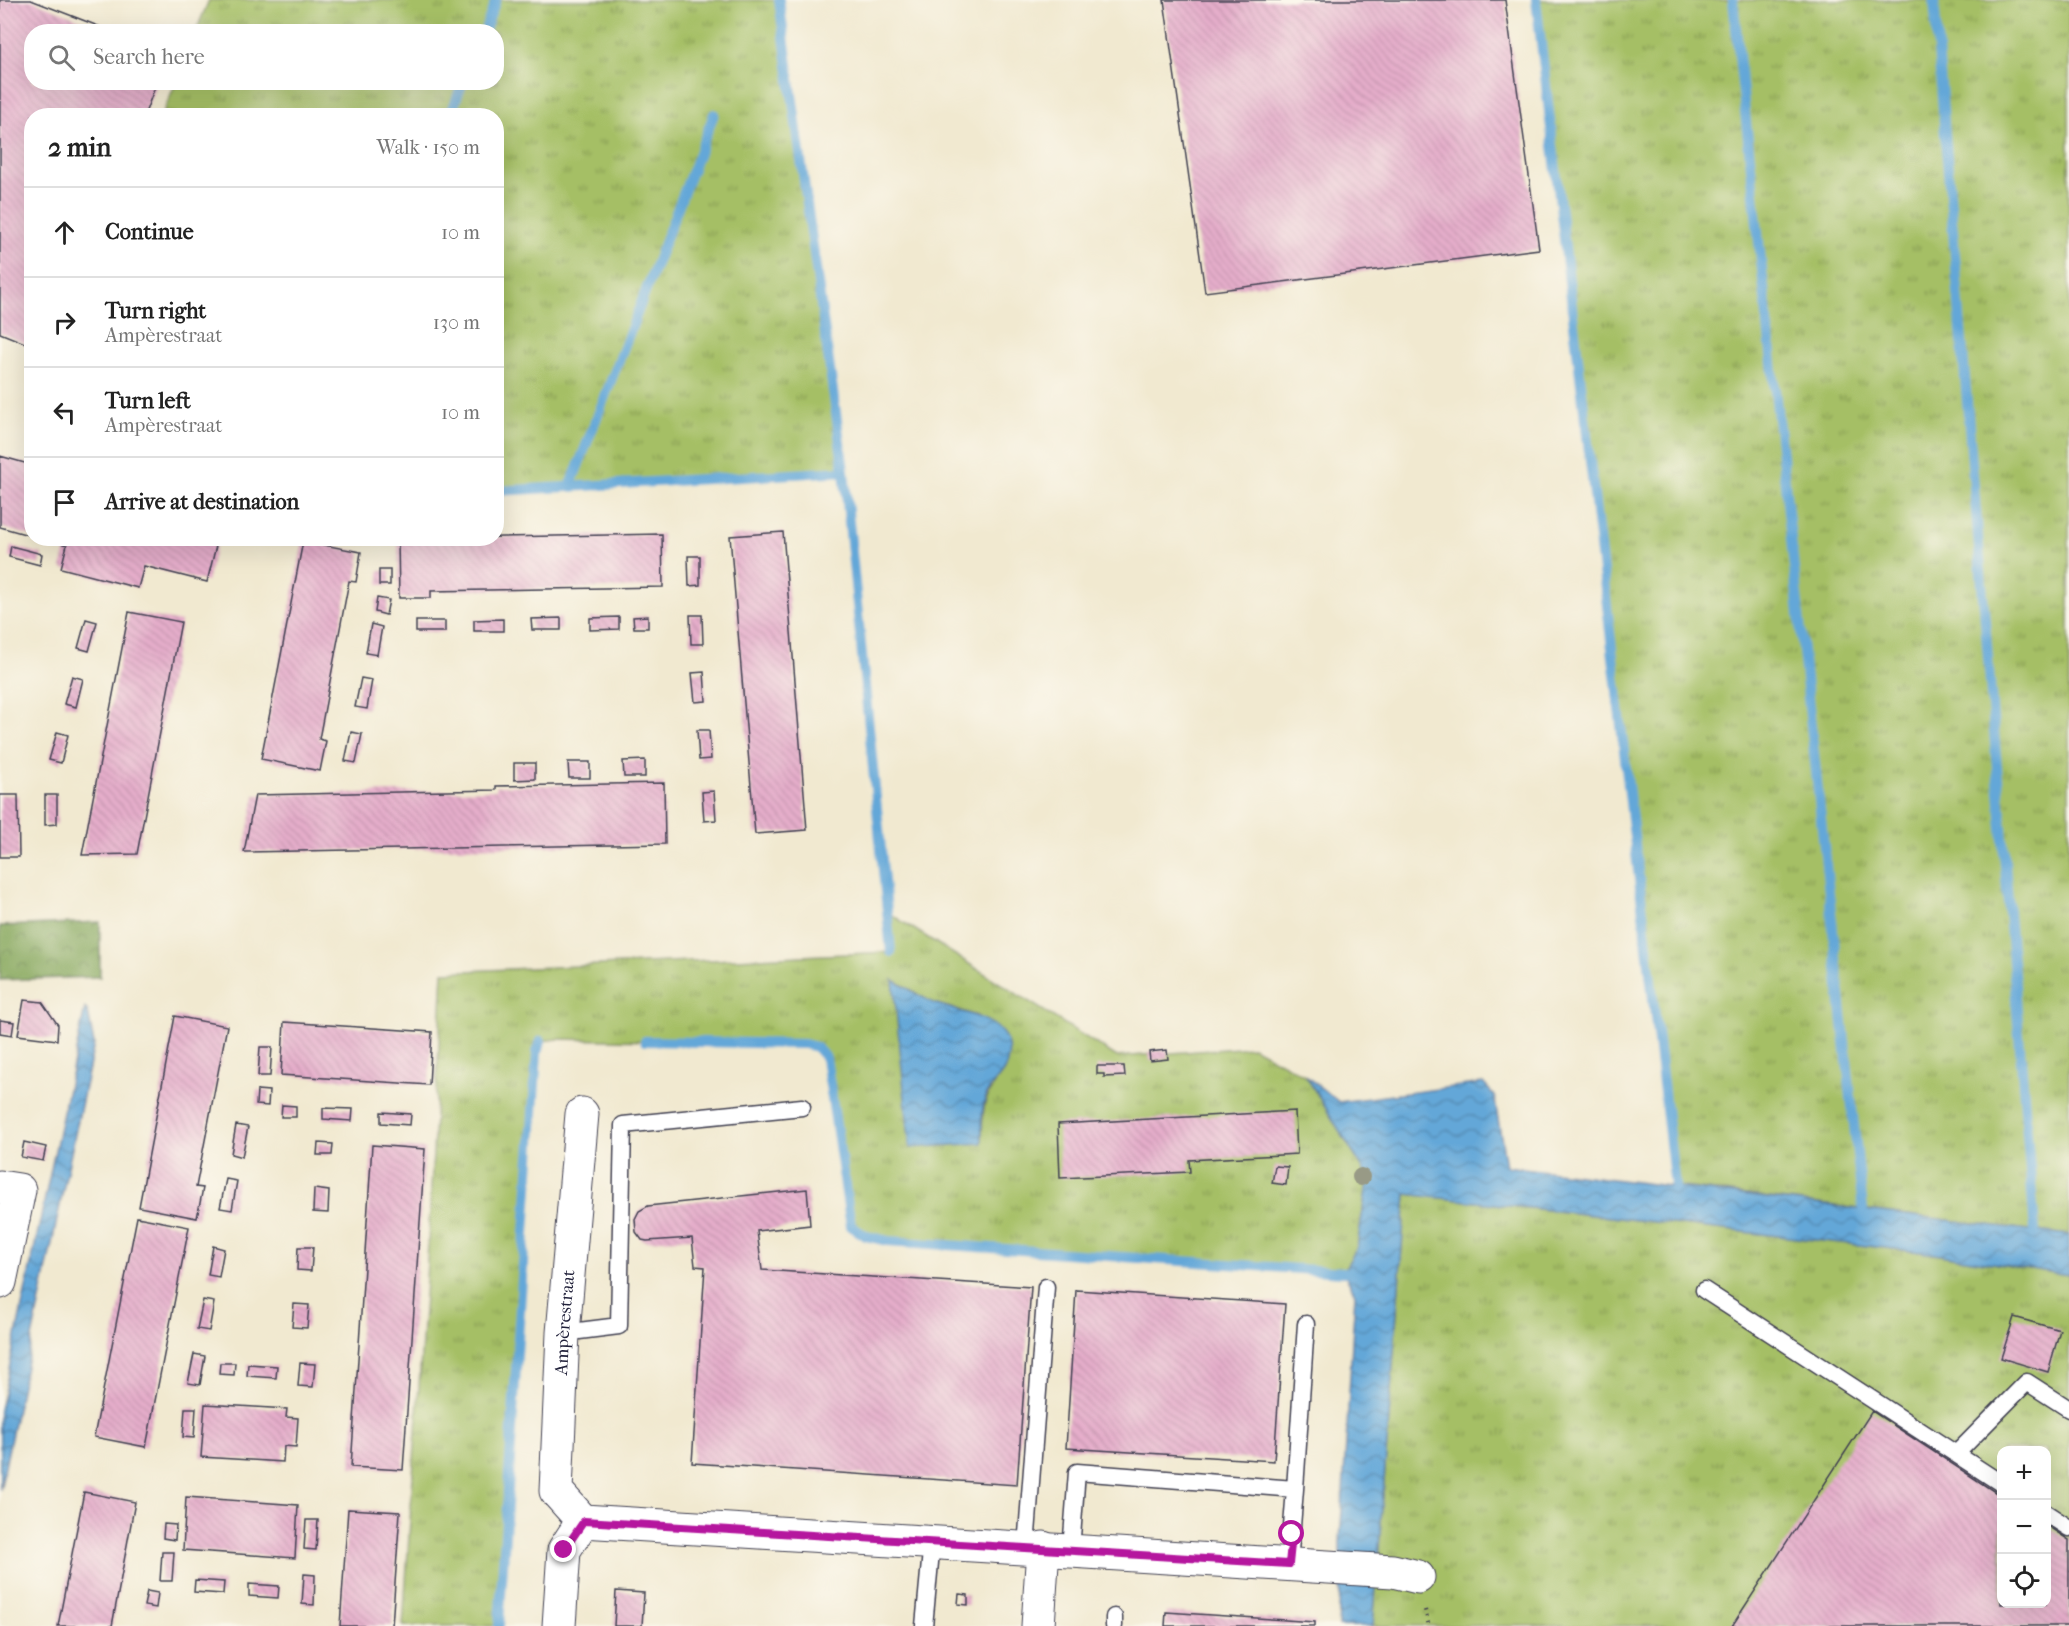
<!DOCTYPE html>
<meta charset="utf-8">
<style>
body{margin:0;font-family:"IM FELL French Canon",serif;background:#f2f2f2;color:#222}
.controls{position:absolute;right:18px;bottom:18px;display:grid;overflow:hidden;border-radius:12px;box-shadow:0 6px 24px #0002}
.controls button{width:54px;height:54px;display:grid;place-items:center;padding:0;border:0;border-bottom:2px solid #e0e0e0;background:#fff;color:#222;font:30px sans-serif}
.stop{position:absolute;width:18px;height:18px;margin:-14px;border:4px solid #b5179e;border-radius:50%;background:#fff}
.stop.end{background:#b5179e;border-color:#fff;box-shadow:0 2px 6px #0008}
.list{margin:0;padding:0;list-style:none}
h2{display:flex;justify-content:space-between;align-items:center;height:78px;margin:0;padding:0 24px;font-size:26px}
h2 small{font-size:20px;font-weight:400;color:#767676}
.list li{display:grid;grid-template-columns:39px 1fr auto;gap:18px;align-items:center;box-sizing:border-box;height:90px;padding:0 24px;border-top:2px solid #e0e0e0}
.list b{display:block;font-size:22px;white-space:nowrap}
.list p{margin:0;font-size:20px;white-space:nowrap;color:#767676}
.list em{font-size:20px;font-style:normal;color:#767676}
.icon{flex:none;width:33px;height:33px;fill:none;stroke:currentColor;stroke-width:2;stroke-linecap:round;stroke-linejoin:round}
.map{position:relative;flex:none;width:2069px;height:1626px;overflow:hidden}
.search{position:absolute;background:#fff;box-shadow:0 6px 24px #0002;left:24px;top:24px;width:480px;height:66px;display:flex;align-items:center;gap:15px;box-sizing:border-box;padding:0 21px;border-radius:24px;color:#767676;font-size:22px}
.panel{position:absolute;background:#fff;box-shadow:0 6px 24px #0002;left:24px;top:108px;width:480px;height:438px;border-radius:24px}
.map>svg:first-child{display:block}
.grass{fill:url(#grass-tufts);stroke:#647050;stroke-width:1.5;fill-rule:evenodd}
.forest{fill:url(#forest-crowns);stroke:#53644a;stroke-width:1.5}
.water{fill:url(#water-waves);stroke:#43648a;stroke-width:1.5}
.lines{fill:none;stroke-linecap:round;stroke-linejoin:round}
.stream{stroke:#64a7d8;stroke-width:10}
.building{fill:url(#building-back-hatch)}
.lane-casing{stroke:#414051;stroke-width:19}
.street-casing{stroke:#414051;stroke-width:35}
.path{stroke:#414051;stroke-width:4;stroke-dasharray:1.5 4.5;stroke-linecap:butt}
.lane{stroke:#fff;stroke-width:16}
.street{stroke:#fff;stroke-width:33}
.tree{fill:#989a86}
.route{stroke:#b5179e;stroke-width:8}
.labels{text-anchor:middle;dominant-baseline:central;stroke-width:5;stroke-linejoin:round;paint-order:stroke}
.street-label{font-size:18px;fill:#22223b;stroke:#fbf7ec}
</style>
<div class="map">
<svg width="2069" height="1626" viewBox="0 0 2069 1626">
<defs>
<pattern id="grass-tufts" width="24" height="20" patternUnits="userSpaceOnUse" patternTransform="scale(1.5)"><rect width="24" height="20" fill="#a5bf65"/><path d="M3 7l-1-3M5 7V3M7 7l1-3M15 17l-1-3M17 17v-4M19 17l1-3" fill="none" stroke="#869b54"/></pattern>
<pattern id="forest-crowns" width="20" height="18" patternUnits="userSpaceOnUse" patternTransform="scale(1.5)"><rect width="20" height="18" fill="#84a65a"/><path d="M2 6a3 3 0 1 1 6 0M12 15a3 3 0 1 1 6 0" fill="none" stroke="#6c874c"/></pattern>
<pattern id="water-waves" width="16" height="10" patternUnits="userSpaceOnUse" patternTransform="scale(1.5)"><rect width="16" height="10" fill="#64a7d8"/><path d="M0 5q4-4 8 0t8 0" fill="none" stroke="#5288b0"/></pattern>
<pattern id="building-back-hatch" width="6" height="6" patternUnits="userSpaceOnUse" patternTransform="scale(1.5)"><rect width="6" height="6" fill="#e5adca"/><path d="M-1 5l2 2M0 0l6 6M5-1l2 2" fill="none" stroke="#c495ae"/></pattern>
</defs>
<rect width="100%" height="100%" fill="#fbf7ec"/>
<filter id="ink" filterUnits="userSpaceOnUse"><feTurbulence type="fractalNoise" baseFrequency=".0167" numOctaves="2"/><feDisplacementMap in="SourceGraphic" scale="12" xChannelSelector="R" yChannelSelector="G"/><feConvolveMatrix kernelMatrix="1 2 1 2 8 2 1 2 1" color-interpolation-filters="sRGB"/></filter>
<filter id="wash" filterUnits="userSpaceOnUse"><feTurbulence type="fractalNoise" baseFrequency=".008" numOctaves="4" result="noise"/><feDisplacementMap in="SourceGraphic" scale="24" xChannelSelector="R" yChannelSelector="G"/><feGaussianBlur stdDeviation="1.35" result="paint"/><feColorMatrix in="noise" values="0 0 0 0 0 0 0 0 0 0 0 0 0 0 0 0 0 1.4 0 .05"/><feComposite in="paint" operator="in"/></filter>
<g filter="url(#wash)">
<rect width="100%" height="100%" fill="#f1e9d0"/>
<path class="grass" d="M209,0H779L844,471L497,491L496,116L162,115L176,83L496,82V32L196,31Z
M1533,0H2069V1235L1675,1186Z
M887,912L1117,1057L1253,1047L1306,1076L1368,1177L1357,1248L1345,1268L888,1241L866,1236L851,1226L826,1058L816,1047L805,1044L558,1039L541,1041L537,1052L499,1626H403L426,1280L443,972L890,952ZM894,980L931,1002L977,1016L1005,1069C983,1098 982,1107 982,1143Z
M1406,1194L1921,1252L2069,1275V1626H1373ZM2002,1450H2046V1604H2002Z"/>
<path class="forest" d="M100,922V977L0,980V926Z"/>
<path class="water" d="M893,980C907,987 920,997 934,1003C965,1015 1022,1019 1006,1066C1003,1075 995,1081 990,1088C980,1105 982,1124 982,1143L910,1148Z
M85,1008L88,1012L94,1044L0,1490V1411Z
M1306,1076L1339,1102L1483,1083L1494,1095L1506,1166L2069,1235V1275L1921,1252L1406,1194L1373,1626H1338L1340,1592V1542L1355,1294L1344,1272L1345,1268L1357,1248L1368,1177Z"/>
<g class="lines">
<path class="stream" d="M779,0L844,471L891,952
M1536,0L1675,1186
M1733,0L1863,1209
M1934,0L2035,1230
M484,32L496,0
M450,116L463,82
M570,487L714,114
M496,491L844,471
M645,1041L805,1044L816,1047L826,1058L851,1226L866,1236L888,1241L1344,1272
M499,1626L537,1052L541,1041"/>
</g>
<g id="blocks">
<path class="building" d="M0,0H31L111,31L32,32V82H157L144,116H32V346L0,333Z
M1164,0H1505L1539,249L1205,292Z
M0,456L32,465V536L0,527Z
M783,532L807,830L755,834L730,536Z
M662,534L663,587L431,591V598H399L398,539Z
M45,538H218L207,582L144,566L138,588L61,568L67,545Z
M303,541L361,552L356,582L349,581L319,739L326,741L320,771L261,759Z
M11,546L42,554L40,565L9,557Z
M688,556H700V585L689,586Z
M379,570H390V585H379Z
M377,598L389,600L386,615L375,612Z
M129,612L181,622L137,854L82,855Z
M690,615H702L703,644H691Z
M648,616V628H634L633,617Z
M619,617V629L590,630V618Z
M561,618V630H532L531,619Z
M86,619L97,622L89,651L78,648Z
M503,619V631H474V620Z
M416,621H445V632H416Z
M371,624L382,627L377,655L366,653Z
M704,672L706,701L695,702L692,673Z
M72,676L83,679L76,707L64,704Z
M361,678L372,680L367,709L355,707Z
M697,730H709L711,759L699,760Z
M57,732L68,735L61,763L49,760Z
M351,732L362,734L356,763L345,761Z
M645,760V777H624L623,761Z
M568,762H590V778H569Z
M514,763H535V779L514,780Z
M664,783L665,844L244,852L255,795L496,790V786Z
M714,791L716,820L704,821L702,792Z
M0,795H18L19,857H0Z
M45,795H57V824L45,825Z
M24,1000L42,1002L58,1025L57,1040L18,1035Z
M175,1016L227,1026L196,1187L203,1188L197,1218L139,1207Z
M0,1020L14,1022L12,1035L0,1033Z
M284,1022L432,1032L429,1085L281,1075Z
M260,1047H272L270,1076H258Z
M1167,1050L1168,1059L1150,1061L1149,1052Z
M1097,1066H1124L1125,1076L1104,1077V1074H1097Z
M257,1090L269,1091L268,1106L256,1105Z
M282,1105L296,1106V1117H281Z
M323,1108L353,1109L352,1121L323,1119Z
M1295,1111L1297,1154L1189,1160L1190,1172L1060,1178L1058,1124Z
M381,1112L411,1114L410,1125L381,1123Z
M236,1125L248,1127L242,1157L231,1154Z
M24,1142L46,1147L43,1161L21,1157Z
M318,1143L333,1144L332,1155H317Z
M372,1145L425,1149L403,1470L351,1467Z
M1275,1166L1288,1167L1286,1185L1272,1183Z
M226,1179L237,1181L232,1210L220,1208Z
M314,1189L329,1191L328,1213L313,1212Z
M807,1189L810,1225L757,1231L762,1270L1031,1287L1017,1485L692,1463L705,1267L695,1266L692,1238L647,1241L642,1240L636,1232L635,1219L639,1211L648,1206Z
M137,1217L189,1227L146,1447L94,1437Z
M213,1246L224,1249L219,1277L208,1275Z
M298,1247H313L311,1271L297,1270Z
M1076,1290L1285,1304L1274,1461L1066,1448Z
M203,1300L214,1302L209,1331L197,1329Z
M294,1304L309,1305L307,1328L292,1327Z
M2014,1317L2060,1330L2048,1372L2001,1358Z
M194,1354L205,1356L200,1385L188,1383Z
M220,1363H235L234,1375L219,1374Z
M300,1363L315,1364L313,1387L298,1386Z
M248,1364L277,1366L276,1378L247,1376Z
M205,1404L287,1409L286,1417L298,1418L296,1447L284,1446L283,1462L201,1457Z
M185,1408H196L194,1438L183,1437Z
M1872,1411L2001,1496V1604H2046V1525L2069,1540V1626H1732Z
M84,1492L135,1502L112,1626H58Z
M186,1497L298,1505L295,1558L183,1550Z
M348,1509L400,1512L392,1626H340Z
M306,1520H318L316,1550L304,1549Z
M164,1524L176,1525L175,1540L163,1538Z
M162,1552H174L172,1581H160Z
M304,1574L315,1575L314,1605L302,1604Z
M195,1580L224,1582L223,1594L194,1592Z
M249,1584L279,1586L278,1598L249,1596Z
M147,1591L158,1593L156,1608L144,1606Z
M616,1591L644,1593L642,1626H614Z
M959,1594L968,1595V1605L958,1604Z
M1166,1612L1315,1622V1626H1165Z"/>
</g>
</g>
<g filter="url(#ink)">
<use href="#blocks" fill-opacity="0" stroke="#414051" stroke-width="1.5"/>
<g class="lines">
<g class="lane-casing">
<path id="lane" d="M1704,1290L2002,1484
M563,1333L619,1326L623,1125L802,1107
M1956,1454L2027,1382L2069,1409
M1295,1489L1306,1324
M2046,1513L2069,1528
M1026,1547L1046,1287
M1071,1550L1077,1472L1295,1489L1289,1564
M924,1626L932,1541
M1114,1626V1617"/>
</g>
<g class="street-casing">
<g id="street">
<path d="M0,1187L19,1190L0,1282"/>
<path d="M583,1521L1393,1571L1418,1577"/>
<path id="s1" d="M559,1626L564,1550L583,1521L556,1491L563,1333L582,1114"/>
<path d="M1038,1626L1043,1548"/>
</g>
</g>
<path class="path" d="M1425,1610L1429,1626"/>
<use href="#lane" class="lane"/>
<use href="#street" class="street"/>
</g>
<circle class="tree" cx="1361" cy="1177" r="9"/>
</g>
<g class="lines" filter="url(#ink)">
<path class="route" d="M564,1550L584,1521L1289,1564L1292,1534"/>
</g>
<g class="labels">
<g class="street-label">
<text stroke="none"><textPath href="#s1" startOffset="320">Ampèrestraat</textPath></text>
</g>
</g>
</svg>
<div class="controls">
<button>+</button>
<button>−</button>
<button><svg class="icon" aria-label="locate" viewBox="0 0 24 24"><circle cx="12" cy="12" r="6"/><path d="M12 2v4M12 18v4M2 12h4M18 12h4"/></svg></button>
</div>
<div class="stop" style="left:1292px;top:1534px"></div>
<div class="stop end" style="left:564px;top:1550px"></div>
<div class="search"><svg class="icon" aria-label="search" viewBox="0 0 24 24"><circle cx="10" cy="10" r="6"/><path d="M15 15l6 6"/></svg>Search here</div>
<section class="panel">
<h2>2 min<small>Walk · 150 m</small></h2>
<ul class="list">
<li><svg class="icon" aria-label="ahead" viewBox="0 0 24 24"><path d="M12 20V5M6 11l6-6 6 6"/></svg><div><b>Continue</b></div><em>10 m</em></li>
<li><svg class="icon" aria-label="right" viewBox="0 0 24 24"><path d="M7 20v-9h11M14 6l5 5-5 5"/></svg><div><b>Turn right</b><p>Ampèrestraat</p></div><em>130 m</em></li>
<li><svg class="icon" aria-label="left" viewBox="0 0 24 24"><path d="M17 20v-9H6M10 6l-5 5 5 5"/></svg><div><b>Turn left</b><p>Ampèrestraat</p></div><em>10 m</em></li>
<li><svg class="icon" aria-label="arrive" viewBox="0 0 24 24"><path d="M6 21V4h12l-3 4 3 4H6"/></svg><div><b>Arrive at destination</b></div></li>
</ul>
</section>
</div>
